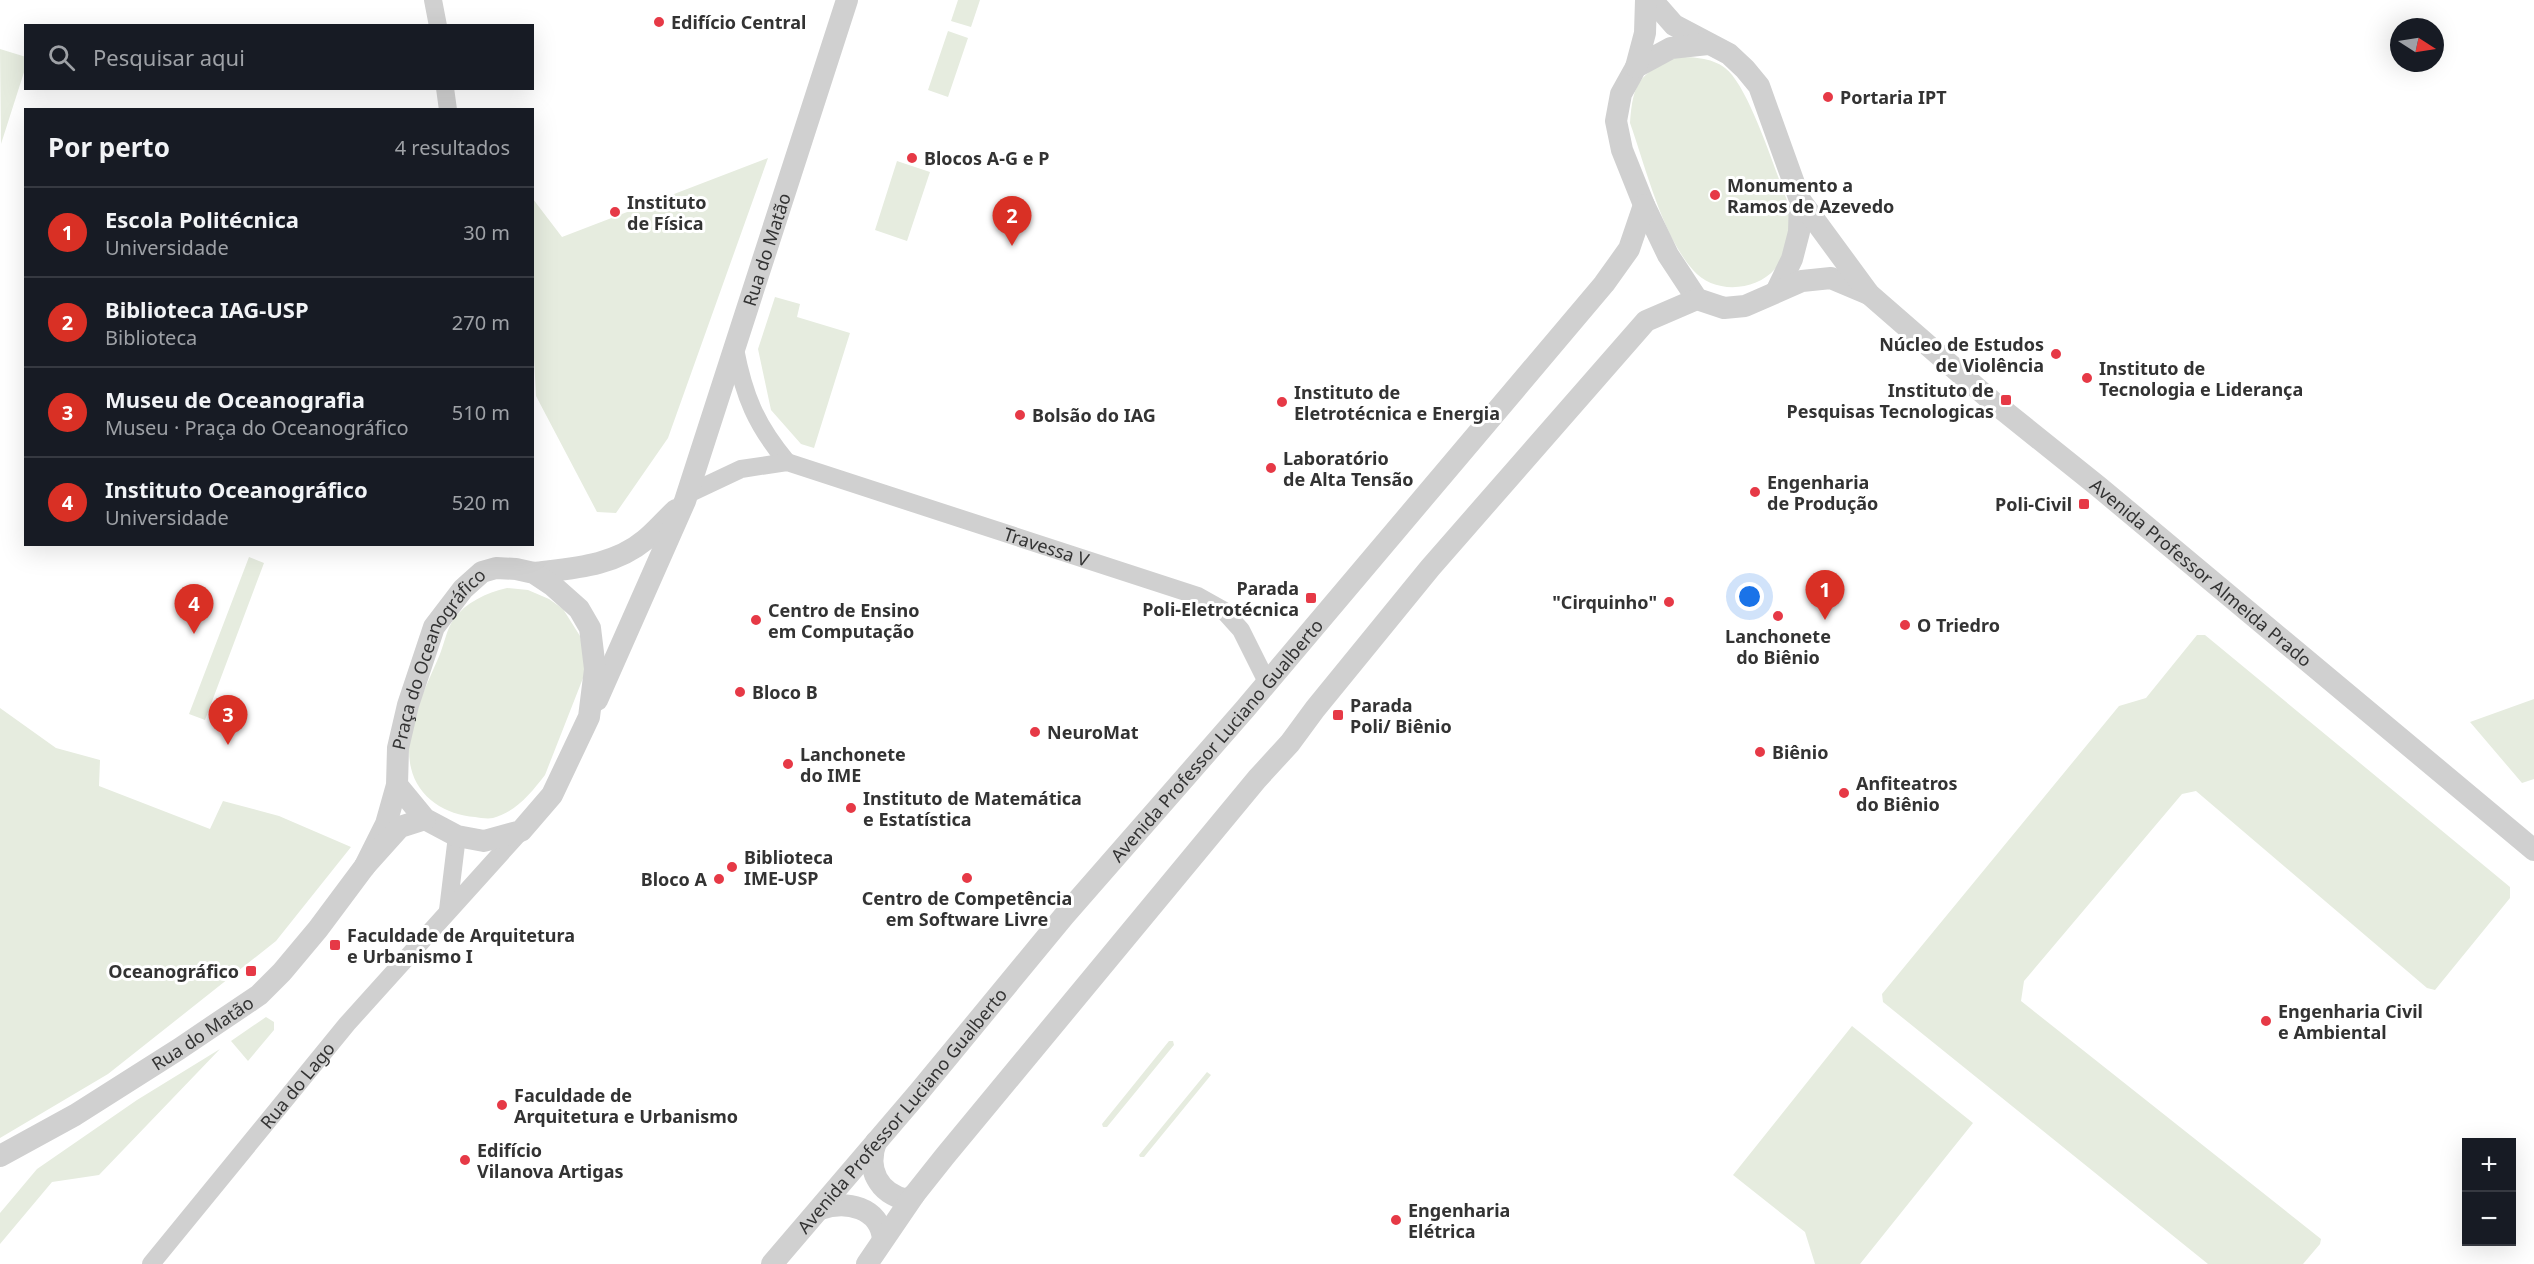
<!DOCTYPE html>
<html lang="pt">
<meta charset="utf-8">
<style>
body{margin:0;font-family:"Noto Sans",sans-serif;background:#20242c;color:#f1f3f6}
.controls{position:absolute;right:18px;bottom:18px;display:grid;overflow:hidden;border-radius:0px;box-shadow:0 6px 24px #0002}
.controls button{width:54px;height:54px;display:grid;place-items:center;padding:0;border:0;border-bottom:2px solid #363941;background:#171b24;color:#f1f3f6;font:30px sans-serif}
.compass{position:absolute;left:2390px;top:18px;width:54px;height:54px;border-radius:50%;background:#171b24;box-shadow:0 6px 24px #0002;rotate:102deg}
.you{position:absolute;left:1750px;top:597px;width:21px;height:21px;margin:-15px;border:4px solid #fff;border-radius:50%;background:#1a73e8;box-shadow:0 0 0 9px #1a73e833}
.badge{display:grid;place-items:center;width:39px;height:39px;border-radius:50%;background:#d93025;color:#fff;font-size:20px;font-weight:700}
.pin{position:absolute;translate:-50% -50px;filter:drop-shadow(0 2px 3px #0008)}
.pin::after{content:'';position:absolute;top:32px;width:21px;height:18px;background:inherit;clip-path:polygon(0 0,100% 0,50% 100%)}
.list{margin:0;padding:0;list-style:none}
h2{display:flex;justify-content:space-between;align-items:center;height:78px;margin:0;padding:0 24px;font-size:26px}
h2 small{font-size:20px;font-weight:400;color:#9ea1a6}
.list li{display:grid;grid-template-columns:39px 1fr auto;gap:18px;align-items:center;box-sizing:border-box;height:90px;padding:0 24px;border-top:2px solid #363941}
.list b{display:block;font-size:22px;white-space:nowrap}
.list p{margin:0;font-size:20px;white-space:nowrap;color:#9ea1a6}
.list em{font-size:20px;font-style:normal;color:#9ea1a6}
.icon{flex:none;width:33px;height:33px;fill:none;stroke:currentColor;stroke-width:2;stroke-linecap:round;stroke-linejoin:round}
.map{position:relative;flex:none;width:2534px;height:1264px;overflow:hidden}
.search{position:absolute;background:#171b24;box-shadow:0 6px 24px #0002;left:24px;top:24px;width:510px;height:66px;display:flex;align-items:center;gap:15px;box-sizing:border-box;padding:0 21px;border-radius:0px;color:#9ea1a6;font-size:22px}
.panel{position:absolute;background:#171b24;box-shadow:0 6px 24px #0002;left:24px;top:108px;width:510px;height:438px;border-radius:0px}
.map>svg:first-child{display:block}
.green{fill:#e6ecdf}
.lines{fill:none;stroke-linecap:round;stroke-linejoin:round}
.minor{stroke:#d0d0d0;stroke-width:18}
.tertiary{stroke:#d0d0d0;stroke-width:22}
.poi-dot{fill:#e63946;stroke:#fff;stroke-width:2}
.labels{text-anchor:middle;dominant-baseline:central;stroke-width:6;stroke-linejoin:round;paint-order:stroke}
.poi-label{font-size:18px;font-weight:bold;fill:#333;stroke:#fff;text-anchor:start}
.street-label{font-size:18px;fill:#333;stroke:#fff}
</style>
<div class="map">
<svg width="2534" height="1264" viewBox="0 0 2534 1264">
<rect width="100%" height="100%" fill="#fff"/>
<path class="green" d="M958,0H980L971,27L951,21Z
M948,31L968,38L948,97L928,90Z
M0,49L26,57L25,69L1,144Z
M1675,57C1691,57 1711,57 1725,68C1749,86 1775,171 1788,203C1792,223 1789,252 1775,269C1755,292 1713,294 1693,270C1662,235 1646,168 1630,123C1633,82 1639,75 1675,57Z
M768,158L668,438L616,513L597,512L536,396L532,319L533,199L562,237Z
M897,161L930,172L907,241L875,230Z
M775,297L800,304L797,317L850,333L814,448L801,444L771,410L758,349Z
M249,557L264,563L205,720L189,714Z
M507,588L528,590L549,599L563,609L580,636L584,654L585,673L545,775C531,793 516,812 493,818C488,819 480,818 475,817C446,815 418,798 411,768C402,731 426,688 440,654C444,644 447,629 453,620C466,602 486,593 507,588Z
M2197,635H2205L2510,887V898L2435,990L2427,988L2196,791L2182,794L2024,981L2021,1001L2321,1239L2320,1244L2303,1264H2208L1883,1002L1882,994L2119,706L2146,698Z
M2534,699V779L2522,783L2470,722Z
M0,708L56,748L100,760L99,786L210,829L223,801L279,816L351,847L276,941L108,1074L0,1138Z
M266,1017L274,1022V1030L248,1061L231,1041Z
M1852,1026L1973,1123L1860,1264H1815L1805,1232L1733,1175Z
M1169,1041H1173L1174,1045L1107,1127H1103L1102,1124Z
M220,1049L99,1175L52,1182L0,1244V1213L37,1169L137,1100Z
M1207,1072L1211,1075L1144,1157H1140L1139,1155Z"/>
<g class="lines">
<g class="minor">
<path d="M433,0L438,26"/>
<path d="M445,88L448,110"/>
<path d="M735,349C744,396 756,425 787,462"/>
<path id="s1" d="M688,494L741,469L787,462L1198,596L1223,610L1241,630L1267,682"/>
<path d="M448,910L457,836"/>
<path id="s2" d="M151,1264L347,1024L521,831"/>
</g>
<g class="tertiary">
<path d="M1652,0L1674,25L1729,54L1745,69L1759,86L1800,200L1799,232L1792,259L1777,290"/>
<path d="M1708,44L1671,48L1636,67L1621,94L1616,121L1622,150L1644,205L1668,255L1697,299L1724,308L1745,306L1802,281L1831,278L1869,294"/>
<path d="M1636,67L1645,33L1646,0"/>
<path id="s3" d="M1800,200L1869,294L1993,402L2099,487L2534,850"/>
<path d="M534,573C573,568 614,566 645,540C656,531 665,520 676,510"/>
<path id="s4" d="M597,700L685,501L847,0"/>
<path id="s5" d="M365,866L386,824L397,785L398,748L408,705L434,627L463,589L482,572L496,568L516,569L534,573L552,585L579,609L590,628L595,669L589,717L552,795L521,831L484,841L457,836L425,819L397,785"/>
<path d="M876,1142C866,1169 878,1193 907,1200L914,1195"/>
<path id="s6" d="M0,1156L75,1115L179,1049L259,995L282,972L318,929L365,866L400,827L425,819"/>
<path d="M820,1209C846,1200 880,1207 883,1239"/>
<path id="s7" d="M772,1264L919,1092L1064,916L1245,709L1604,284L1629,249L1644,205"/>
<path d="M867,1264L914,1195L945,1156L1257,779L1290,743L1315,709L1430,568L1646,321L1697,299"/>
</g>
</g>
<g class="poi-dot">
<circle cx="659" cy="22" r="6"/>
<circle cx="1828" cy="97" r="6"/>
<circle cx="912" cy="158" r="6"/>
<circle cx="1715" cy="195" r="6"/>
<circle cx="615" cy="212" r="6"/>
<circle cx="2056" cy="354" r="6"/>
<circle cx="2087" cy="378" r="6"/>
<rect x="2000" y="394" width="12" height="12" rx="3"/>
<circle cx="1282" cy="402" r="6"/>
<circle cx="1020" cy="415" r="6"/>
<circle cx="1271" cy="468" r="6"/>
<circle cx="1755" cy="492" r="6"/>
<rect x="2078" y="498" width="12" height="12" rx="3"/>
<rect x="1305" y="592" width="12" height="12" rx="3"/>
<circle cx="1669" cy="602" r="6"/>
<circle cx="1778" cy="616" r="6"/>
<circle cx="756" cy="620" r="6"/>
<circle cx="1905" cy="625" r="6"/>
<circle cx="740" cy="692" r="6"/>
<rect x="1332" y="709" width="12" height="12" rx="3"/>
<circle cx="1035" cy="732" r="6"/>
<circle cx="1760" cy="752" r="6"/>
<circle cx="788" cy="764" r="6"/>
<circle cx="1844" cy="793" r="6"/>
<circle cx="851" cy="808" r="6"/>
<circle cx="732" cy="867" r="6"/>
<circle cx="967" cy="878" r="6"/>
<circle cx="719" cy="879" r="6"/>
<rect x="329" y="939" width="12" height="12" rx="3"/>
<rect x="245" y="965" width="12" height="12" rx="3"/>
<circle cx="2266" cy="1021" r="6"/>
<circle cx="502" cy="1105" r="6"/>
<circle cx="465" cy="1160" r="6"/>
<circle cx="1396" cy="1220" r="6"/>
</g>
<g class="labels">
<g class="poi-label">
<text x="671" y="22">Edifício Central</text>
<text x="1840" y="97">Portaria IPT</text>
<text x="924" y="158">Blocos A-G e P</text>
<text x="1727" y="185">Monumento a<tspan x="1727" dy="21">Ramos de Azevedo</tspan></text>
<text x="627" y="202">Instituto<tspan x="627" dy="21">de Física</tspan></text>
<text x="2044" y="344" text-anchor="end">Núcleo de Estudos<tspan x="2044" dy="21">de Violência</tspan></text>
<text x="2099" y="368">Instituto de<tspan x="2099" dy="21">Tecnologia e Liderança</tspan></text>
<text x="1994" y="390" text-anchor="end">Instituto de<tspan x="1994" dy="21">Pesquisas Tecnologicas</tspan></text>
<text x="1294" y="392">Instituto de<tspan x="1294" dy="21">Eletrotécnica e Energia</tspan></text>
<text x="1032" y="415">Bolsão do IAG</text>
<text x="1283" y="458">Laboratório<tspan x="1283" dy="21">de Alta Tensão</tspan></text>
<text x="1767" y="482">Engenharia<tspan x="1767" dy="21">de Produção</tspan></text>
<text x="2072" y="504" text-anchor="end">Poli-Civil</text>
<text x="1299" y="588" text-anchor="end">Parada<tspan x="1299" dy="21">Poli-Eletrotécnica</tspan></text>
<text x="1657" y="602" text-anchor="end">"Cirquinho"</text>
<text x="768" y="610">Centro de Ensino<tspan x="768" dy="21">em Computação</tspan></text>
<text x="1917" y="625">O Triedro</text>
<text x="1778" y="636" text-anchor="middle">Lanchonete<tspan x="1778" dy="21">do Biênio</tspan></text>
<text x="752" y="692">Bloco B</text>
<text x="1350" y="705">Parada<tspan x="1350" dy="21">Poli/ Biênio</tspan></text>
<text x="1047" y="732">NeuroMat</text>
<text x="1772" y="752">Biênio</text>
<text x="800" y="754">Lanchonete<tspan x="800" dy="21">do IME</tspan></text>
<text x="1856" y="783">Anfiteatros<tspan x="1856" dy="21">do Biênio</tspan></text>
<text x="863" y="798">Instituto de Matemática<tspan x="863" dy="21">e Estatística</tspan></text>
<text x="744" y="857">Biblioteca<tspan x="744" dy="21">IME-USP</tspan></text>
<text x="707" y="879" text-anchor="end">Bloco A</text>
<text x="967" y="898" text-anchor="middle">Centro de Competência<tspan x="967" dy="21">em Software Livre</tspan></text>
<text x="347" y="935">Faculdade de Arquitetura<tspan x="347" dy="21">e Urbanismo I</tspan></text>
<text x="239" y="971" text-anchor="end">Oceanográfico</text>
<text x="2278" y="1011">Engenharia Civil<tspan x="2278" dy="21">e Ambiental</tspan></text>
<text x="514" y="1095">Faculdade de<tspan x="514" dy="21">Arquitetura e Urbanismo</tspan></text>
<text x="477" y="1150">Edifício<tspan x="477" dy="21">Vilanova Artigas</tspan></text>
<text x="1408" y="1210">Engenharia<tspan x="1408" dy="21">Elétrica</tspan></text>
</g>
<g class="street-label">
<text stroke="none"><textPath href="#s4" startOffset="482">Rua do Matão</textPath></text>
<text stroke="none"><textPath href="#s1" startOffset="378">Travessa V</textPath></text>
<text stroke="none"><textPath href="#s3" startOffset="550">Avenida Professor Almeida Prado</textPath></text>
<text stroke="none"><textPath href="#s5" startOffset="224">Praça do Oceanográfico</textPath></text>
<text stroke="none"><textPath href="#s7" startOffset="687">Avenida Professor Luciano Gualberto</textPath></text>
<text stroke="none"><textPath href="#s6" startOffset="237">Rua do Matão</textPath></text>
<text stroke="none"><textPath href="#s2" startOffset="231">Rua do Lago</textPath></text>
<text stroke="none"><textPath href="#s7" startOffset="201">Avenida Professor Luciano Gualberto</textPath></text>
</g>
</g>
</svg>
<div class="controls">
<button>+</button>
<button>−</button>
</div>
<svg class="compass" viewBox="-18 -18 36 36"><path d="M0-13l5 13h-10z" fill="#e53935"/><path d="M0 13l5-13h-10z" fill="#9ea1a6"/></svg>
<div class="you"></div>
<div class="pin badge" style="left:1825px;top:620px">1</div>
<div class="pin badge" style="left:1012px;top:246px">2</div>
<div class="pin badge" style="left:228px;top:745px">3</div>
<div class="pin badge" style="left:194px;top:634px">4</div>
<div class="search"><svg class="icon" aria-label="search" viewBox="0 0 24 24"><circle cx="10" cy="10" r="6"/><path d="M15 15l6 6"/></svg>Pesquisar aqui</div>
<section class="panel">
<h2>Por perto<small>4 resultados</small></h2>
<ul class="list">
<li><span class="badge">1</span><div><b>Escola Politécnica</b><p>Universidade</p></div><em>30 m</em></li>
<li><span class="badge">2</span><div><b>Biblioteca IAG-USP</b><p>Biblioteca</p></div><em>270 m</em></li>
<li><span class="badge">3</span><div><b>Museu de Oceanografia</b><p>Museu · Praça do Oceanográfico</p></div><em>510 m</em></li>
<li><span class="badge">4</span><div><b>Instituto Oceanográfico</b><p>Universidade</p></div><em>520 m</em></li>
</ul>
</section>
</div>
